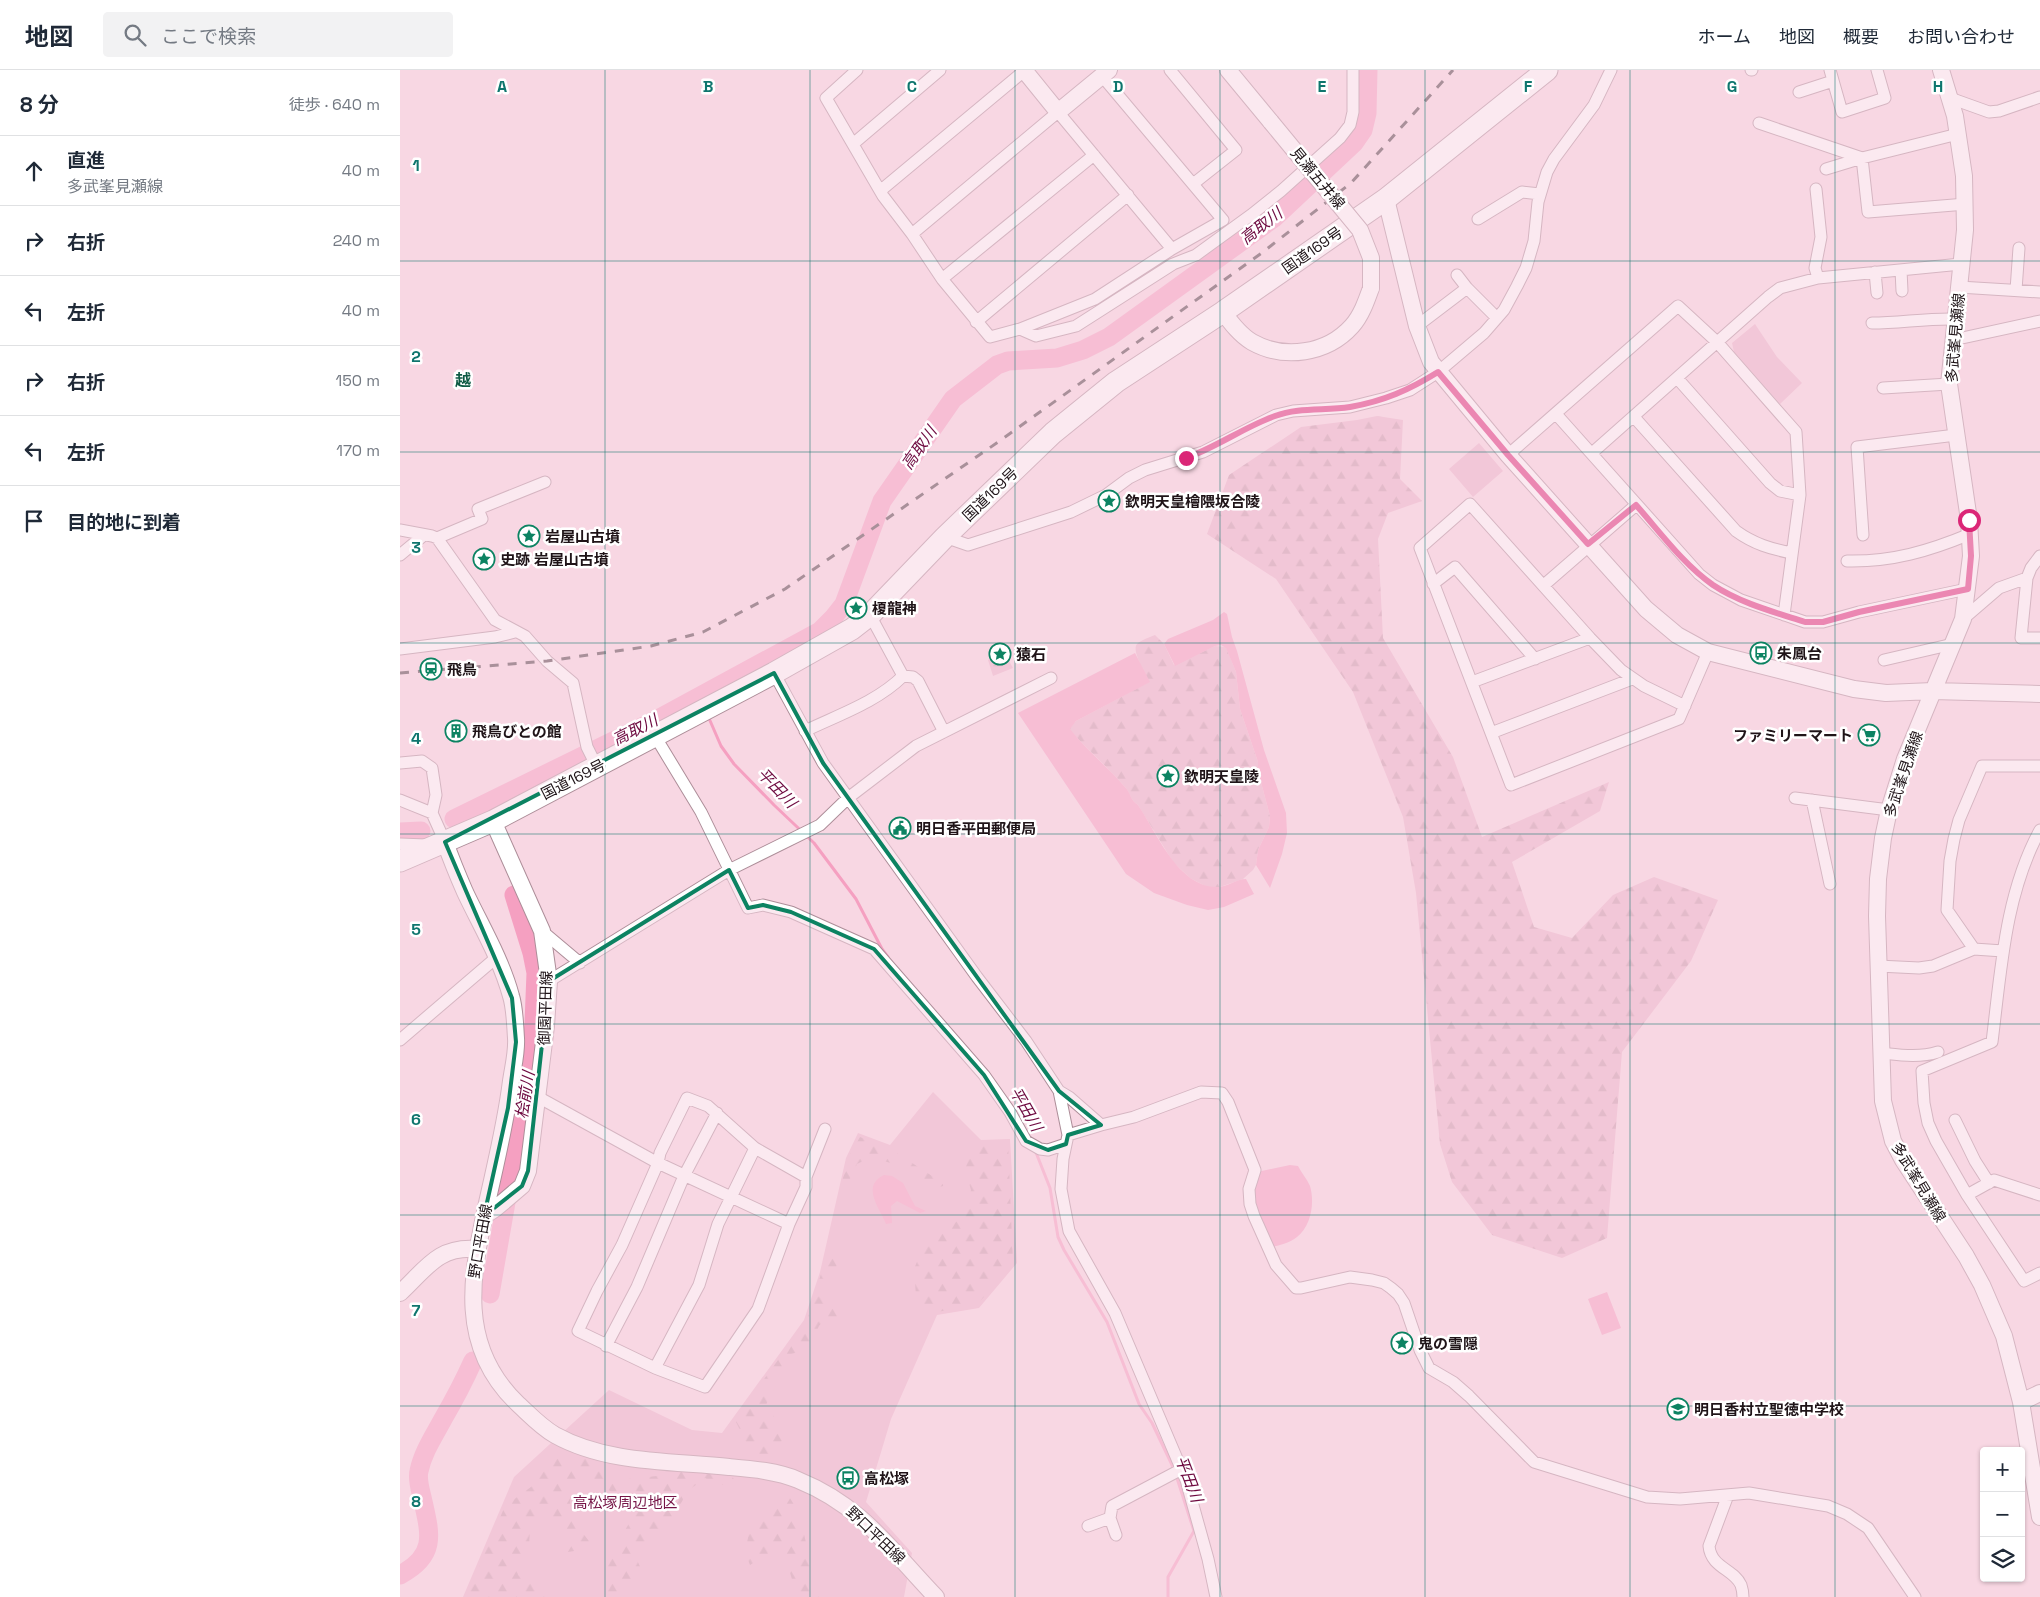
<!DOCTYPE html>
<html lang="ja">
<meta charset="utf-8">
<style>
body{margin:0;font-family:"Space Grotesk","Noto Sans JP",sans-serif;background:#f2f2f3;color:#1f2937}
.controls{position:absolute;right:15px;bottom:15px;display:grid;overflow:hidden;border-radius:5px;box-shadow:0 1px 4px #0004}
.controls button{width:45px;height:45px;display:grid;place-items:center;padding:0;border:0;border-bottom:1px solid #e0e1e3;background:#fff;color:#1f2937;font:25px sans-serif}
.stop{position:absolute;width:15px;height:15px;margin:-11px;border:4px solid #db2777;border-radius:50%;background:#fff}
.stop.end{background:#db2777;border-color:#fff;box-shadow:0 1px 5px #0008}
.list{margin:0;padding:0;list-style:none}
h2{display:flex;justify-content:space-between;align-items:center;height:65px;margin:0;padding:0 20px;font-size:21px}
h2 small{font-size:16px;font-weight:400;color:#747a83}
.list li{display:grid;grid-template-columns:32px 1fr auto;gap:15px;align-items:center;box-sizing:border-box;height:70px;padding:0 20px;border-top:1px solid #e0e1e3}
.list b{display:block;font-size:19px;white-space:nowrap}
.list p{margin:0;font-size:16px;white-space:nowrap;color:#747a83}
.list em{font-size:16px;font-style:normal;color:#747a83}
.icon{flex:none;width:28px;height:28px;fill:none;stroke:currentColor;stroke-width:2;stroke-linecap:round;stroke-linejoin:round}
.map{position:relative;flex:none;width:1640px;height:1527px;overflow:hidden}
header{display:flex;align-items:center;gap:30px;box-sizing:border-box;height:70px;padding:0 25px;background:#fff;border-bottom:1px solid #e0e1e3}
header strong{font-size:24px}
nav{display:flex;gap:28px;margin-inline-start:auto;font-size:18px}
.search{width:350px;height:45px;background:#f2f2f3;display:flex;align-items:center;gap:12px;box-sizing:border-box;padding:0 18px;border-radius:5px;color:#747a83;font-size:19px}
main{display:flex}
aside{flex:1;background:#fff}
.map>svg:first-child{display:block}
.green{fill:#ecb4c9}
.forest{fill:url(#forest-firs)}
.water{fill:#f5a0c1}
.lines{fill:none;stroke-linecap:round;stroke-linejoin:round}
.stream{stroke:#f5a0c1;stroke-width:3}
.river{stroke:#f5a0c1;stroke-width:19}
.street-casing{stroke:#ad8e99;stroke-width:13}
.secondary-casing{stroke:#ad8e99;stroke-width:18}
.highway-casing{stroke:#ad8e99;stroke-width:23}
.street{stroke:#fff;stroke-width:11}
.secondary{stroke:#fff;stroke-width:16}
.highway{stroke:#fff;stroke-width:21}
.rail{stroke:#4a3b40;stroke-width:3;stroke-dasharray:9 9;stroke-linecap:butt}
.secondary-bridge-casing{stroke:#ad8e99;stroke-width:18;stroke-linecap:butt}
.secondary-bridge{stroke:#fff;stroke-width:16}
.route{stroke:#db2777;stroke-width:6}
.marked{fill:none;stroke:#0c8362;stroke-width:4;stroke-linejoin:round}
.grid{fill:none;stroke:#0f766e;stroke-width:1;stroke-opacity:0.55}
.labels{text-anchor:middle;dominant-baseline:central;stroke-width:5;stroke-linejoin:round;paint-order:stroke}
.street-label{font-size:15px;fill:#1f1418;stroke:#fff}
.poi-label{font-size:15px;font-weight:bold;fill:#1f1418;stroke:#fff;text-anchor:start}
.park-label{font-size:15px;fill:#761547;stroke:#fff}
.water-label{font-size:16px;font-style:italic;fill:#6e0a40;stroke:#fff}
.neighbourhood-label{font-size:16px;font-weight:bold;fill:#0e5a44;stroke:#fff}
.grid-label{font-size:16px;text-anchor:middle;font-weight:bold;fill:#0f766e;stroke:#fff;stroke-width:5;stroke-linejoin:round;paint-order:stroke}
</style>
<header>
<strong>地図</strong>
<div class="search"><svg class="icon" aria-label="search" viewBox="0 0 24 24"><circle cx="10" cy="10" r="6"/><path d="M15 15l6 6"/></svg>ここで検索</div>
<nav><a>ホーム</a><a>地図</a><a>概要</a><a>お問い合わせ</a></nav>
</header>
<main>
<aside>
<h2>8 分<small>徒歩 · 640 m</small></h2>
<ul class="list">
<li><svg class="icon" aria-label="ahead" viewBox="0 0 24 24"><path d="M12 20V5M6 11l6-6 6 6"/></svg><div><b>直進</b><p>多武峯見瀬線</p></div><em>40 m</em></li>
<li><svg class="icon" aria-label="right" viewBox="0 0 24 24"><path d="M7 20v-9h11M14 6l5 5-5 5"/></svg><div><b>右折</b></div><em>240 m</em></li>
<li><svg class="icon" aria-label="left" viewBox="0 0 24 24"><path d="M17 20v-9H6M10 6l-5 5 5 5"/></svg><div><b>左折</b></div><em>40 m</em></li>
<li><svg class="icon" aria-label="right" viewBox="0 0 24 24"><path d="M7 20v-9h11M14 6l5 5-5 5"/></svg><div><b>右折</b></div><em>150 m</em></li>
<li><svg class="icon" aria-label="left" viewBox="0 0 24 24"><path d="M17 20v-9H6M10 6l-5 5 5 5"/></svg><div><b>左折</b></div><em>170 m</em></li>
<li><svg class="icon" aria-label="arrive" viewBox="0 0 24 24"><path d="M6 21V4h12l-3 4 3 4H6"/></svg><div><b>目的地に到着</b></div></li>
</ul>
</aside>
<div class="map">
<svg width="1640" height="1527" viewBox="0 0 1640 1527">
<defs>
<pattern id="forest-firs" width="22" height="20" patternUnits="userSpaceOnUse" patternTransform="scale(1.25)"><rect width="22" height="20" fill="#ecb4c9"/><path d="M5 1l3.5 6h-7zM16 11l3.5 6h-7z" fill="#ca9aac"/></pattern>
</defs>
<rect width="100%" height="100%" fill="#f8d7e3"/>
<path class="green" d="M1355,254L1377,287L1402,313L1380,334L1334,282L1332,273Z
M1079,373L1103,401L1073,427L1049,399Z
M533,1022L581,1070L610,1069L617,1193L579,1238L537,1245L491,1349L466,1432L512,1483L504,1527H63L114,1407L209,1320L292,1360L322,1363L404,1250L420,1202L446,1088L458,1063L490,1075Z"/>
<path class="forest" d="M977,346L1003,350L1000,409L1022,431L988,443L978,469L983,568L1053,687L1082,767L1209,712L1200,741L1112,792L1134,857L1172,868L1213,825L1254,807L1318,830L1291,891L1222,982L1207,1168L1162,1188L1092,1165L1052,1112L1040,1074L1016,823L1003,747L953,622L876,509L807,464L829,405L901,357L957,350Z
M755,565L764,574L774,595L815,576L826,577L836,602L840,639L858,692V701L870,746L869,757L858,780L856,795L853,800L843,809L820,817H807L790,808L773,792L738,735C730,730 731,724 725,717C707,696 686,679 669,659L676,651L749,612C746,604 731,581 737,574C741,570 750,567 755,565Z
M604,582L613,598L593,606L588,590Z
M460,1067C471,1071 483,1075 493,1081C511,1091 526,1104 544,1112L543,1116L533,1119L500,1096L471,1087L457,1094L450,1109L440,1120L448,1088Z
M608,1072L613,1193L577,1235L537,1242L522,1240L516,1226L514,1199L521,1182L535,1166L563,1147L571,1120L565,1099L569,1088L579,1074Z
M427,1184L438,1192L426,1226L429,1237L442,1243V1247C405,1252 426,1264 406,1279C402,1281 396,1283 391,1284L365,1337L386,1359L379,1379L371,1387L342,1383L346,1372L336,1352L346,1334L407,1250Z
M170,1384L202,1392L208,1401L218,1410L257,1406L284,1400L329,1404L338,1413C325,1416 317,1415 305,1408L288,1421L265,1461L252,1468L237,1490L242,1501L229,1521L203,1527L206,1491L233,1447C223,1430 209,1417 190,1411L171,1421C168,1446 173,1451 189,1471L187,1479L168,1482L159,1463L155,1450L140,1447L130,1458L129,1477L118,1488V1505L128,1512L142,1511L153,1520L147,1527H66L105,1436L135,1414L153,1388Z
M387,1424C406,1447 408,1496 419,1527H397L387,1492L369,1483L350,1495L345,1483L351,1452L360,1443Z"/>
<path class="water" d="M824,542L827,544L832,567L837,581L864,680L886,743L887,763L882,784L870,818L856,795L858,780L869,757L870,746L858,701V692L840,639L836,602L826,578L821,575L815,576L775,596L764,574L768,569L813,550Z
M735,583L750,612L676,651L670,659C686,680 707,696 725,717C731,723 730,730 738,735C757,763 778,817 817,817C828,817 836,809 846,809L854,824L824,837L808,840L787,835L754,823L726,804L618,643Z
M890,1095L898,1096C901,1102 907,1109 910,1116C915,1133 911,1156 897,1167C890,1173 880,1175 872,1177L854,1134L853,1122L857,1102Z
M484,1105L492,1106L503,1113L515,1136L526,1141L520,1143L497,1131L491,1136L492,1153L486,1154C479,1137 461,1116 484,1105Z
M1207,1222L1221,1258L1202,1265L1188,1229Z"/>
<g class="lines">
<path class="stream" d="M300,626L303,633
M308,646L321,676L334,694L374,735L414,773L456,829L482,879L488,887
M635,1080L650,1118L658,1167L664,1180L707,1252L739,1334L752,1353L774,1399
M768,1527V1507L794,1461L776,1405"/>
<path class="river" d="M54,749L254,651L420,561L433,548L444,534L482,431L553,329L597,295L608,291L657,288L683,280L709,267L874,148L954,73L963,60L967,43L968,0
M0,762L21,761
M90,1224L128,1006L134,953L136,903L132,883L114,825
M0,1505C38,1485 30,1463 22,1427C20,1419 17,1409 19,1401C23,1382 34,1366 43,1349C54,1330 64,1311 73,1291"/>
<g class="street-casing">
<path id="street" d="M457,0L426,28L483,126L512,164L542,209L590,267L620,259L695,229L772,179L823,150L702,6
M770,0L836,80L793,114
M1351,0H1352
M1430,0L1442,42L1485,28L1477,0
M1399,22L1433,11
M1550,28L1589,42L1599,41L1640,27
M1359,53L1462,88L1558,64
M453,74L540,0
M1426,99L1462,88L1468,142L1566,134
M1416,119L1421,167L1415,198L1418,208
M480,121L624,1
M1078,149L1122,122L1140,124
M512,164L658,42L772,179
M1501,200L1502,221
M1475,202L1477,223
M1057,205L1067,218L1097,248
M542,209L694,85
M1559,217L1640,222
M1616,220L1619,178
M576,252L728,125
M1472,253C1500,253 1527,248 1556,249
M1017,256L1067,218
M620,259L636,266L676,256L773,194L796,185L851,145L881,121L940,68L950,55L953,42V0
M1553,270L1640,251
M1277,308L1370,413L1380,421L1400,425
M1483,318L1549,314
M1156,344L1299,504L1313,515L1341,530L1405,552H1423L1459,542L1567,519
M1234,347L1336,461C1354,474 1371,479 1392,483
M1192,383L1368,227L1380,218L1418,208L1561,194
M1108,385L1278,236L1317,272L1396,362L1400,425L1384,545
M0,460L32,466L37,468L95,550L125,566L147,591L173,613L187,677L197,697
M1463,465L1457,377L1556,365
M545,467L568,475L671,442L706,425L729,408L745,400L803,382L876,345L893,341L950,337L986,328L1010,320L1038,302L1084,263L1104,240L1117,216L1126,198L1134,171L1138,132L1147,102L1154,89L1194,35L1211,0
M37,468L82,449L78,439L145,412
M0,485L24,465
M1447,491C1492,492 1529,481 1570,464
M1627,508L1631,498L1640,486
M1033,514L1055,497L1135,589
M1144,515L1236,435
M470,545L503,606
M1563,549L1599,518L1627,508L1621,568H1640
M0,579L95,567L115,562
M1484,590L1553,574
M374,603L423,693L577,907L626,971L659,1021L668,1065L663,1089L661,1119L669,1161L715,1243L786,1410L808,1489L816,1527
M1072,612L1190,568
M1285,636L1244,616L1221,600L1190,568L1070,434L1020,478L1111,715L1279,649L1308,582
M405,661C438,645 477,632 503,606L513,607L518,611L544,662
M1091,663L1232,609
M255,666L301,742L348,838L363,835L391,842L474,879L584,1005L610,1042L626,1071L640,1079L648,1080L666,1074
M0,693L22,691L32,698L36,725L32,743L45,772L42,773
M1395,728L1489,740
M0,730L32,743
M1412,730L1430,814
M1640,760C1605,824 1601,900 1592,972L1522,1001L1524,1033L1528,1053L1536,1071L1567,1125L1624,1211L1640,1203
M0,774L26,775
M142,861L180,893
M1574,879L1547,840L1550,791L1554,769L1559,750L1582,696H1640
M1478,896L1519,898L1533,896L1574,879L1603,881
M149,911L329,800L420,755L448,728L516,676L651,608
M0,970L97,887
M1481,983C1500,985 1519,988 1538,982
M659,1021L669,1027L701,1055
M138,1027L258,1093L389,1154L358,1239L305,1317L255,1298L178,1261L197,1221L222,1175L258,1093L260,1083L287,1028L308,1036L355,1078L406,1107
M1555,1050L1575,1091L1589,1113
M668,1065L701,1055L734,1047L801,1022L822,1023L828,1032L855,1100L849,1119L850,1134L854,1146L876,1195L896,1218H901L950,1207L972,1210L984,1213L991,1218L998,1224L1004,1233L1020,1280L1029,1298L1053,1312L1069,1326L1134,1392L1247,1427L1280,1429L1349,1423L1428,1436L1447,1444L1468,1458L1515,1527
M1567,1125L1594,1110L1640,1125
M389,1154L406,1117V1107L425,1059
M206,1276L237,1217L284,1106L317,1043
M255,1298L299,1215L318,1154L355,1078
M1328,1425L1309,1476C1311,1498 1334,1499 1341,1515C1342,1518 1343,1523 1343,1527
M688,1456L710,1448
M716,1465L710,1448L712,1436L780,1400"/>
</g>
<g class="secondary-casing">
<path id="secondary" d="M624,0L658,42L709,0
M828,0L871,52
M1541,0L1555,46L1564,106L1565,160L1549,314L1569,450L1571,486L1563,549L1505,689L1489,740L1483,768L1478,809L1477,846L1483,1031L1493,1071L1503,1090L1566,1186L1582,1215L1604,1266L1621,1332L1640,1447
M986,129L1017,256L1031,292L1108,385L1246,539L1277,565L1308,582L1454,619L1486,623L1533,621L1640,624
M823,242C831,253 840,265 852,272C884,290 927,284 952,256C961,246 966,232 971,218
M45,772C51,789 58,806 65,822C81,856 101,889 111,926C115,939 115,955 116,968C117,982 113,997 111,1011C106,1052 96,1092 87,1133C71,1206 57,1276 118,1334C130,1345 141,1357 155,1365C207,1394 272,1391 329,1397C352,1399 377,1401 398,1410C462,1436 490,1479 536,1527
M84,1146L96,1138L122,1116L128,1101L146,956L149,911L142,861L93,751
M0,1223C26,1199 38,1176 76,1179
M1621,1332L1640,1323"/>
</g>
<g class="highway-casing">
<path id="highway" d="M0,791L93,751L374,603L452,559L470,545L545,467L653,363L716,312L823,242L986,129L1147,0"/>
</g>
<use href="#street" class="street"/>
<use href="#secondary" class="secondary"/>
<use href="#highway" class="highway"/>
<path class="rail" d="M0,603L147,591L251,576L303,562L385,519L601,370L863,182L951,113L1053,0"/>
<g class="secondary-bridge-casing">
<path id="secondary-bridge" d="M871,52L960,160L971,188V218"/>
</g>
<use href="#secondary-bridge" class="secondary-bridge"/>
</g>
<g class="lines">
<path class="route" d="M786,388C817,377 844,357 875,346C899,337 925,341 950,337C984,331 1009,320 1038,302L1108,385L1188,474L1236,435C1260,462 1283,494 1313,515C1340,533 1374,542 1405,552H1423L1459,542L1568,519L1571,486L1569,450"/>
</g>
<path d="M0 0H1640V1527H0ZM374,603L423,693L659,1021L701,1055L668,1065L666,1074L648,1080L626,1071L584,1005L474,879L391,842L363,835L348,838L329,800L149,911L128,1101L122,1116L84,1146L108,1038L116,972L112,928L45,772Z" fill="#f8d7e3" fill-opacity=".55" fill-rule="evenodd"/>
<path class="marked" d="M374,603L423,693L659,1021L701,1055L668,1065L666,1074L648,1080L626,1071L584,1005L474,879L391,842L363,835L348,838L329,800L149,911L128,1101L122,1116L84,1146L108,1038L116,972L112,928L45,772Z"/>
<path class="grid" d="M205,0V1527M410,0V1527M615,0V1527M820,0V1527M1025,0V1527M1230,0V1527M1435,0V1527M0,191H1640M0,382H1640M0,573H1640M0,764H1640M0,954H1640M0,1145H1640M0,1336H1640"/>
<defs>
<g id="sight-ring" transform="scale(1.125)"><circle r="9.5" fill="#fff" stroke="#0c8362" stroke-width="1.5"/><path d="M0-6L1.8-2.2L6-1.7L2.9 1.2L3.7 5.4L0 3.3L-3.7 5.4L-2.9 1.2L-6-1.7L-1.8-2.2Z" fill="#0c8362"/></g>
<g id="bus-ring" transform="scale(1.125)"><circle r="9.5" fill="#fff" stroke="#0c8362" stroke-width="1.5"/><path d="M-5-6H5V4H4V6H2V4H-2V6H-4V4H-5ZM-3.5-4V0h7V-4ZM-3.5 1.2v1.5H-2V1.2ZM2 1.2v1.5H3.5V1.2Z" fill="#0c8362"/></g>
<g id="station-ring" transform="scale(1.125)"><circle r="9.5" fill="#fff" stroke="#0c8362" stroke-width="1.5"/><path d="M-3-6H3Q5-6 5-4V2Q5 4 3 4L4.5 6H3L1.5 4h-3L-3 6H-4.5L-3 4Q-5 4-5 2V-4Q-5-6-3-6ZM-3.5-4v3h7v-3ZM-3.5 1v1.5H-2V1ZM2 1v1.5H3.5V1Z" fill="#0c8362"/></g>
<g id="building-ring" transform="scale(1.125)"><circle r="9.5" fill="#fff" stroke="#0c8362" stroke-width="1.5"/><path d="M-4-6H4V6H1V3H-1V6H-4ZM-2.5-4.3h1.7v1.8h-1.7ZM.8-4.3h1.7v1.8H.8ZM-2.5-1h1.7V.8h-1.7ZM.8-1h1.7V.8H.8Z" fill="#0c8362"/></g>
<g id="supermarket-ring" transform="scale(1.125)"><circle r="9.5" fill="#fff" stroke="#0c8362" stroke-width="1.5"/><path d="M-6-5.5h2.5l.6 2H6L4.5 2H-2.5L-4.4-4H-6ZM-1.5 3.2a1.3 1.3 0 1 0 .1 0ZM3 3.2a1.3 1.3 0 1 0 .1 0Z" fill="#0c8362"/></g>
<g id="civic-ring" transform="scale(1.125)"><circle r="9.5" fill="#fff" stroke="#0c8362" stroke-width="1.5"/><path d="M-.6-6.5H3V-4.5H.6V-3L4-1V1h2V6H-6V1h2V-1L-.6-3ZM-1.2 2.5V6h2.4V2.5Z" fill="#0c8362"/></g>
<g id="school-ring" transform="scale(1.125)"><circle r="9.5" fill="#fff" stroke="#0c8362" stroke-width="1.5"/><path d="M0-5L7-2L0 1L-7-2ZM-4 1L0 2.5L4 1V4Q0 6-4 4Z" fill="#0c8362"/></g>
</defs>
<g fill-rule="evenodd">
<use href="#sight-ring" x="709" y="431"/>
<use href="#sight-ring" x="129" y="466"/>
<use href="#sight-ring" x="84" y="489"/>
<use href="#sight-ring" x="456" y="538"/>
<use href="#bus-ring" x="1361" y="583"/>
<use href="#sight-ring" x="600" y="584"/>
<use href="#station-ring" x="31" y="599"/>
<use href="#building-ring" x="56" y="661"/>
<use href="#supermarket-ring" x="1469" y="665"/>
<use href="#sight-ring" x="768" y="706"/>
<use href="#civic-ring" x="500" y="758"/>
<use href="#sight-ring" x="1002" y="1273"/>
<use href="#school-ring" x="1278" y="1339"/>
<use href="#bus-ring" x="448" y="1408"/>
</g>
<g class="labels">
<g class="street-label">
<text transform="translate(918 108) rotate(50)">見瀬五井線</text>
<text transform="translate(912 180) rotate(-35)">国道169号</text>
<text transform="translate(1555 268) rotate(-85)">多武峯見瀬線</text>
<text transform="translate(590 424) rotate(-44)">国道169号</text>
<text transform="translate(1503 704) rotate(-71)">多武峯見瀬線</text>
<text transform="translate(173 709) rotate(-27)">国道169号</text>
<text transform="translate(145 938) rotate(-88)">御園平田線</text>
<text transform="translate(1519 1112) rotate(59)">多武峯見瀬線</text>
<text transform="translate(80 1171) rotate(-80)">野口平田線</text>
<text transform="translate(476 1465) rotate(44)">野口平田線</text>
</g>
<g class="poi-label">
<text x="725" y="431">欽明天皇檜隈坂合陵</text>
<text x="145" y="466">岩屋山古墳</text>
<text x="100" y="489">史跡 岩屋山古墳</text>
<text x="472" y="538">榎龍神</text>
<text x="1377" y="583">朱鳳台</text>
<text x="616" y="584">猿石</text>
<text x="47" y="599">飛鳥</text>
<text x="72" y="661">飛鳥びとの館</text>
<text x="1453" y="665" text-anchor="end">ファミリーマート</text>
<text x="784" y="706">欽明天皇陵</text>
<text x="516" y="758">明日香平田郵便局</text>
<text x="1018" y="1273">鬼の雪隠</text>
<text x="1294" y="1339">明日香村立聖徳中学校</text>
<text x="464" y="1408">高松塚</text>
</g>
<g class="park-label">
<text x="225" y="1432">高松塚周辺地区</text>
</g>
<g class="water-label">
<text transform="translate(861 156) rotate(-38)">高取川</text>
<text transform="translate(519 378) rotate(-55)">高取川</text>
<text transform="translate(235 660) rotate(-27)">高取川</text>
<text transform="translate(377 718) rotate(46)">平田川</text>
<text transform="translate(125 1025) rotate(-81)">桧前川</text>
<text transform="translate(626 1039) rotate(60)">平田川</text>
<text transform="translate(789 1409) rotate(69)">平田川</text>
</g>
<g class="neighbourhood-label">
<text x="63" y="310">越</text>
</g>
</g>
<g class="grid-label">
<text x="102" y="22">A</text>
<text x="308" y="22">B</text>
<text x="512" y="22">C</text>
<text x="718" y="22">D</text>
<text x="922" y="22">E</text>
<text x="1128" y="22">F</text>
<text x="1332" y="22">G</text>
<text x="1538" y="22">H</text>
<text x="16" y="101">1</text>
<text x="16" y="292">2</text>
<text x="16" y="483">3</text>
<text x="16" y="674">4</text>
<text x="16" y="865">5</text>
<text x="16" y="1055">6</text>
<text x="16" y="1246">7</text>
<text x="16" y="1437">8</text>
</g>
</svg>
<div class="controls">
<button>+</button>
<button>−</button>
<button><svg class="icon" aria-label="layers" viewBox="0 0 24 24"><path d="M12 4l9 5-9 5-9-5zM3 14l9 5 9-5"/></svg></button>
</div>
<div class="stop" style="left:1569px;top:450px"></div>
<div class="stop end" style="left:786px;top:388px"></div>
</div>
</main>
